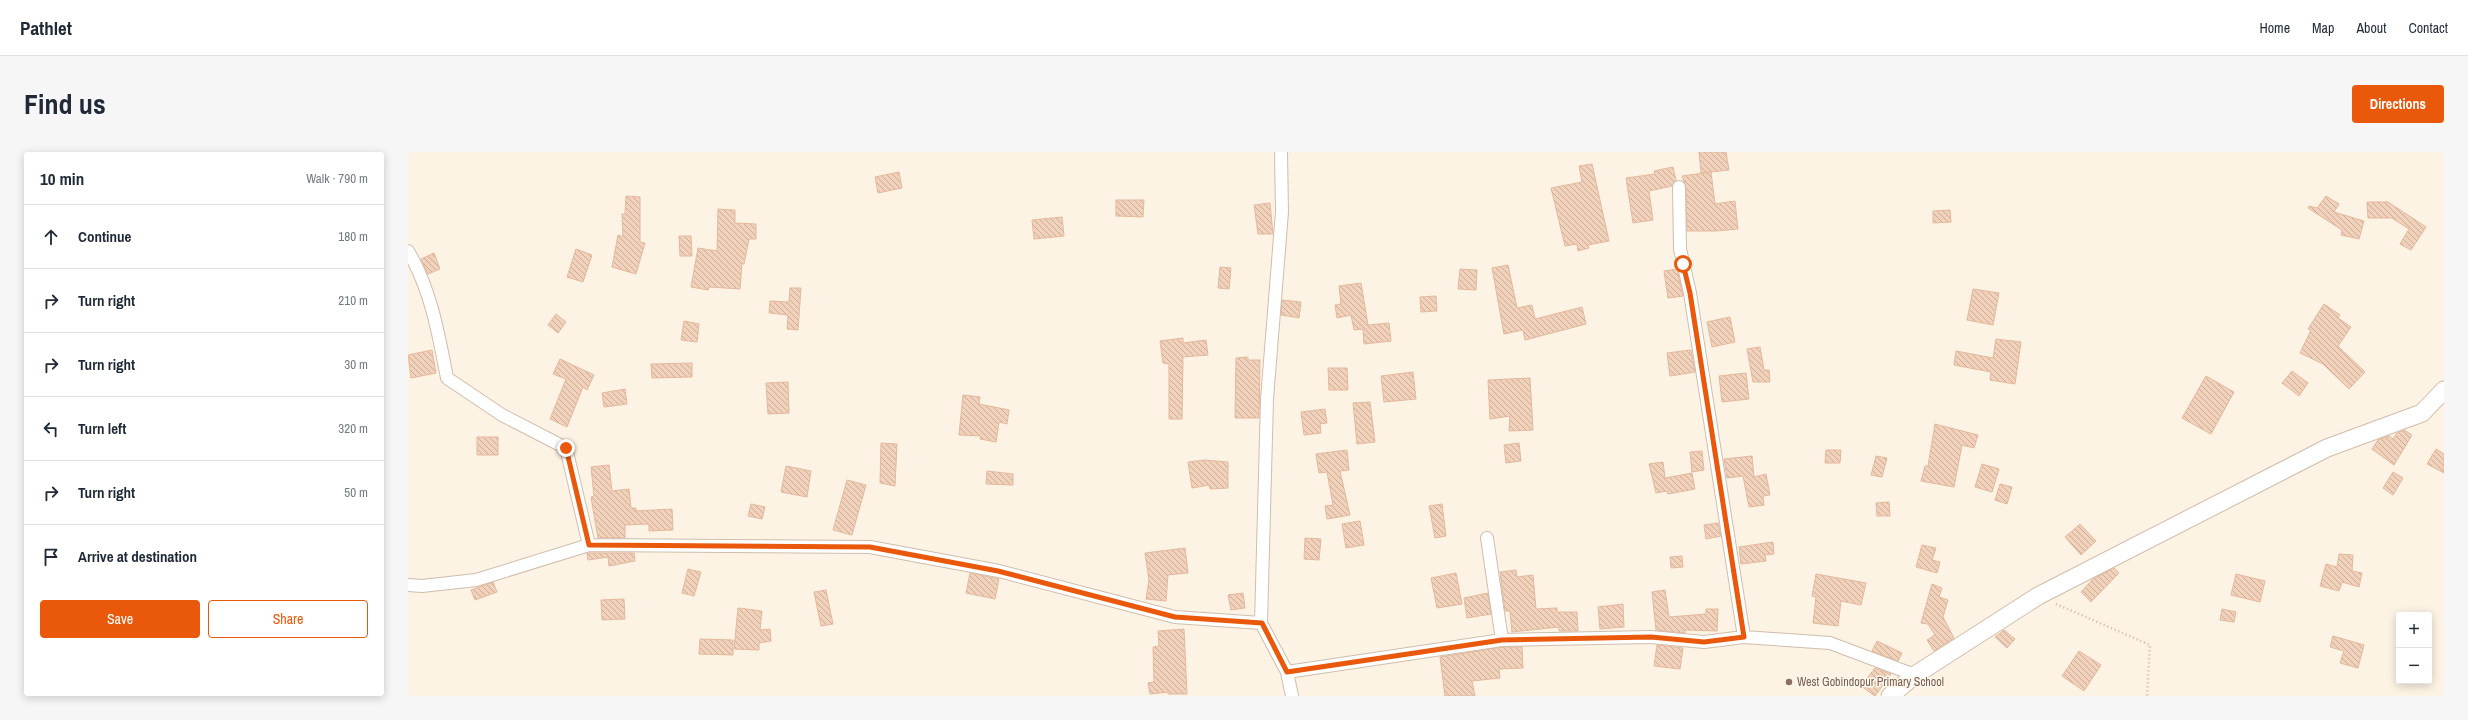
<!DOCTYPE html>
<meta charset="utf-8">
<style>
body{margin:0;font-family:"Archivo Narrow",sans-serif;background:#f6f6f7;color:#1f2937}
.controls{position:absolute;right:12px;bottom:12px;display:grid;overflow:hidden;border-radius:4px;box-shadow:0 2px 10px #0003}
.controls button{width:36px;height:36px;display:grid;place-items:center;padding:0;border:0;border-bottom:1px solid #e0e1e3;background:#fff;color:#1f2937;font:20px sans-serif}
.stop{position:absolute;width:12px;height:12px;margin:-9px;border:3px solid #ea580c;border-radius:50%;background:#fff}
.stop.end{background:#ea580c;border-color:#fff;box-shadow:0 1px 4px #0008}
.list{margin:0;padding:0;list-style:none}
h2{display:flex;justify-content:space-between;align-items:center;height:52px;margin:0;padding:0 16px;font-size:17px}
h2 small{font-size:13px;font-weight:400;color:#747a83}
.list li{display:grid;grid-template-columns:26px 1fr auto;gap:12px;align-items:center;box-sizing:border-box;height:64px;padding:0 16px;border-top:1px solid #e0e1e3}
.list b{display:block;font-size:15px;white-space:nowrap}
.list em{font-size:13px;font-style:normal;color:#747a83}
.actions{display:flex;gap:8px;padding:12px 16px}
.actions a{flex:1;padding:9px 0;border:1px solid #ea580c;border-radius:4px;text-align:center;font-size:14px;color:#ea580c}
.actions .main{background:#ea580c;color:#fff}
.icon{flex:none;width:22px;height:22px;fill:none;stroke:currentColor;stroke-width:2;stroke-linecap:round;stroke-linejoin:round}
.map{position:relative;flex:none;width:2036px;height:544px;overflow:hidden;border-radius:4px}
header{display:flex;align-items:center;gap:24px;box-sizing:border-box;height:56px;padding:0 20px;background:#fff;border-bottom:1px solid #e0e1e3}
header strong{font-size:19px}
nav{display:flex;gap:22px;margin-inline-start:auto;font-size:14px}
.intro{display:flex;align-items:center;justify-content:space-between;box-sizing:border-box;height:96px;padding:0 24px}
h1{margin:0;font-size:28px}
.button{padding:10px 18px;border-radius:4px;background:#ea580c;color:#fff;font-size:14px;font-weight:700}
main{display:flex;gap:24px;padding:0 24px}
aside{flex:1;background:#fff;border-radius:4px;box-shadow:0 2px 10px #0003}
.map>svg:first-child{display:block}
.building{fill:url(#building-back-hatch);stroke:#e5b89b}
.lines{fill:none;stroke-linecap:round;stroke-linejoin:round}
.street-casing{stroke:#d0bdad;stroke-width:14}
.secondary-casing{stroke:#d3bcaa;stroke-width:19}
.path{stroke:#d7b49e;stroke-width:2.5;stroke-dasharray:1 3;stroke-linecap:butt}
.street{stroke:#fff;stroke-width:12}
.secondary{stroke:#fff;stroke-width:17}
.route{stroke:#ea580c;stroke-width:5}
.education-dot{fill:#8d6e63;stroke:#fff7ea;stroke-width:1.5}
.labels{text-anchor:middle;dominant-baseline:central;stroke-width:3;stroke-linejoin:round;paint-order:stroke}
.education-label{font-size:12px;fill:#785e54;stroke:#fff7ea;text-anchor:start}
</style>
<header>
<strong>Pathlet</strong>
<nav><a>Home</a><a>Map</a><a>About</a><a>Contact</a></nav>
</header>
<div class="intro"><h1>Find us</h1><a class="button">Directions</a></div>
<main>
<aside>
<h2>10 min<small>Walk · 790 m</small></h2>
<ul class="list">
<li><svg class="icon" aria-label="ahead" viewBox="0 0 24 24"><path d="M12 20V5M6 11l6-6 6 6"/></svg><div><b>Continue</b></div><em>180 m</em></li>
<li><svg class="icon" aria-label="right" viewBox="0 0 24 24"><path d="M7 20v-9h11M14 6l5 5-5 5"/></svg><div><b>Turn right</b></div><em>210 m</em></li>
<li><svg class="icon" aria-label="right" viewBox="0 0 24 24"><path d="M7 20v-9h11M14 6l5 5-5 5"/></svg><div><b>Turn right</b></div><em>30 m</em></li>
<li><svg class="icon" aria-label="left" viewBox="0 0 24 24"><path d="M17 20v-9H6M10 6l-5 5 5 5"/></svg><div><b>Turn left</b></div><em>320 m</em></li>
<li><svg class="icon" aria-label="right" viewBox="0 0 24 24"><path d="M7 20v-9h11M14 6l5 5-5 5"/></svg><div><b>Turn right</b></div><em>50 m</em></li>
<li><svg class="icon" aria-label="arrive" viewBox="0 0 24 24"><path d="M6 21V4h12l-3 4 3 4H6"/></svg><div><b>Arrive at destination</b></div></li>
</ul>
<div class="actions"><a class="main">Save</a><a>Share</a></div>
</aside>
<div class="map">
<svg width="2036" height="544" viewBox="0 0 2036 544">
<defs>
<pattern id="building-back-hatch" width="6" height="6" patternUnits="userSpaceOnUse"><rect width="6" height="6" fill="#f2d1bb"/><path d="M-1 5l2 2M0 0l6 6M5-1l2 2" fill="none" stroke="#c9ad9a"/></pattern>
</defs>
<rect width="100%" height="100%" fill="#fcf3e4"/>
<path class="building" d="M1291,0H1318L1321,18L1293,21Z
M1184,12L1201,89L1180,93L1181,96L1170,99L1169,92L1157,94L1143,36L1174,30L1171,14Z
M1265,15L1268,28L1264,34L1241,39L1245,68L1225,71L1218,26L1247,22L1246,19Z
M491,20L494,36L470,41L467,25Z
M1303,20L1307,52L1327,49L1330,77L1308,79H1279L1278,35L1274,24Z
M218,44L232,45V90L237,91L228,122L204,115L210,83L215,85L214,62H217Z
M1918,44L1931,52L1926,60L1956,69L1951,87L1933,83L1934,78L1900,56L1901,54L1909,56Z
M708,48H736L735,65L708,64Z
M1959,50H1980L2018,75L2003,98L1992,92L2001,77L1984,66H1960Z
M862,51L865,82H850L846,53Z
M310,57L327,58V71L348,72V87H341L336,112H334L332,137L301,135L300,138L283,135L290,96L309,99Z
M1542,58L1543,70L1525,71V59Z
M654,65L656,84L626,87L624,68Z
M271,84H283L284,104H272Z
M168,97L184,103L175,130L159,125Z
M26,101L32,117L20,122L13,107Z
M1100,113L1109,156L1124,153L1127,167L1174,155L1178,172L1117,188L1115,178L1096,182L1084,116Z
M812,115L823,116L821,137L810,136Z
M1052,117L1069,118L1068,138L1050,137Z
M1269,117L1275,144L1260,146L1256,119Z
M953,131L960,173L981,171L983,189L956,192L955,177L946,178L943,163L929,166L927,153L933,152L931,134Z
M382,136H393L390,178L379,177L380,163L361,161L362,149L381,150Z
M1565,137L1591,141L1585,173L1559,168Z
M1028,144L1029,159L1013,160L1012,145Z
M874,148L893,150L891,166L873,163Z
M1916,152L1932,163L1930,166L1943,175L1930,194L1957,220L1941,237L1915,212L1892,201L1903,178L1900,177Z
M148,162L158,170L150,181L140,173Z
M1322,165L1327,190L1304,195L1299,170Z
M276,169L291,172L289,190L273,188Z
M775,186V191L798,188L800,203L775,205L774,267H761V212L755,211L752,189Z
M1588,187L1613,190L1607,232L1582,228L1583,220L1546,213L1548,199L1585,206Z
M1352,195L1356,218H1361L1362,230H1345L1339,197Z
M24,198L28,221L3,226L0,203Z
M1283,198L1287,220L1262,224L1259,201Z
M840,205V208H852L851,266H827L828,206Z
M152,207L186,223L179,238L175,235L159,275L142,267L158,227L145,222Z
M284,211V225L244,226L243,212Z
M920,216H939L940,238H921Z
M1884,219L1900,231L1891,244L1874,231Z
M1005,220L1008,247L976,250L973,224Z
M1338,221L1341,247L1314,250L1311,224Z
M1798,224L1826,240L1803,282L1774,266Z
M1122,226L1125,278L1101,279L1102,264L1082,267L1080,228Z
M380,230L381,261L360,262L358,231Z
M217,237L219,252L196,255L194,241Z
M555,243L572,245L571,252L601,258L599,272L591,270L588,290L572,287L573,284L551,283Z
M962,250L967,290L949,292L945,251Z
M917,257L919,271L912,272L913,281L896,283L893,260Z
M1527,272L1570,283L1566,296L1554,293L1546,335L1513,329L1517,314H1520Z
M1996,278L2004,283L1986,313L1964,297L1970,288L1981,284L1985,287L1989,281Z
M69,285H90V303H69Z
M473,291L489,292L487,334L472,331Z
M1111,291L1113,309L1098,311L1096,293Z
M2028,297L2036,302V321L2019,312Z
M939,298L941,318L932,319L942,363L919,367L917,354L925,353L919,320L911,321L908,302Z
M1418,298H1433L1432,311H1417Z
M1294,299L1296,318L1284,320L1282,300Z
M1344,304L1346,325L1358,322L1362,343L1355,344L1356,353L1341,355L1335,324L1319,326L1316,307Z
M1468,304L1479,306L1474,325L1463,323Z
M797,308L820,310V336L802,337L801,333L784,336L780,310Z
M1255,310L1257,326L1284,321L1287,337L1260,342L1259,339L1248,341L1241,312Z
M1574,312L1591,317L1584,340L1567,335Z
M201,313L204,339L221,337L223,356H228V359L264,357L265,378L241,379V372L217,373V386H190L183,345L186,344L183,315Z
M378,314L403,319L399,345L373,340Z
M579,319L605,322V333L578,332Z
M1985,320L1995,326L1985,343L1975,336Z
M439,328L458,333L444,383L425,378Z
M1592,332L1604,335L1599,352L1587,348Z
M1481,350L1482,364H1469L1468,351Z
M343,352L357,355L354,367L340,364Z
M1034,352L1038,384L1027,386L1021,354Z
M952,369L956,393L938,396L934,372Z
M1310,371L1313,384L1298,387L1296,373Z
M1672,372L1688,389L1673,403L1657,385Z
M897,386L913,387L911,408L896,407Z
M1365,390L1366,402L1357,403L1358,409L1333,412L1331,395Z
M1514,393L1528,396L1524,408L1532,410L1529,421L1508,415Z
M777,396L780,421L760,423L758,449L738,447L741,428L737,401Z
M179,401H226L227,409L201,414L200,405L180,408Z
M1931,402L1945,403L1944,419L1954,421L1951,435L1934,430L1931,439L1912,434L1918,412L1929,415Z
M1274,404L1275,415L1263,416L1262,405Z
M1706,416L1711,421L1683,450L1673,440L1685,427Z
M280,417L293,420L286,444L274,441Z
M1108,418L1109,425L1125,423L1128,457L1149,456V460H1169L1170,479H1151V475L1104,480L1102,459H1097L1092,420Z
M562,421L591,427L587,447L558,441Z
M1048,421L1054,452L1029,456L1023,426Z
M1408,422L1458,431L1453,453L1433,449L1430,474L1405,471L1408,445L1404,444Z
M1828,422L1857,429L1852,450L1823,443Z
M85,430L89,440L67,448L63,438Z
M1524,432L1534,436L1531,445L1540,448L1535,465L1546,486L1526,499L1519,488L1527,483L1520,472L1513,471Z
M418,438L425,472L413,474L406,440Z
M1257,438L1261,465L1298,462V457H1310L1309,479L1277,478V481L1248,478L1244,440Z
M835,441L837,456L823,458L820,443Z
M1080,441L1083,462L1059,466L1056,446Z
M216,447L217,467L194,468L193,448Z
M1215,452L1216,475L1192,477L1190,455Z
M330,456L354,459L352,478L362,477L363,489L351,491V498L326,497Z
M1814,457L1828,460L1826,470L1812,468Z
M776,477L779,542H760V540L742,542L740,531L746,530L745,495L751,494L750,479Z
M1596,478L1607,487L1599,496L1587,485Z
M1925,484L1956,493L1950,516L1932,511L1936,499L1922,495Z
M292,487L325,488V503L291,502Z
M1469,489L1494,501L1490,509L1464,499Z
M1249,493L1275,496L1272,517L1246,514Z
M1095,495H1114L1115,516L1091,517L1092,526L1064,529L1067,544H1037L1032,505Z
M1671,499L1693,513L1676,539L1654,524Z
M1467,516L1483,522L1467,544L1453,534Z"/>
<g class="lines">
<g class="street-casing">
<path id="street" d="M873,0L874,60L859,247L853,471L879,520L884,544
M1271,35L1272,97L1282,141L1336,485
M0,99C23,137 31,184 39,226L94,263L158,296L181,393
M1079,386L1094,488
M0,433L14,434L68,428L181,393L462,395L591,419L767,465L853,471
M879,520L1094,488L1243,485L1296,490L1336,485L1422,491L1507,523"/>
</g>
<g class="secondary-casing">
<path id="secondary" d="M1482,544L1507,523L1630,444L1919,296L2014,261L2036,238"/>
</g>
<path class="path" d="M1648,452L1742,493L1739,544"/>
<use href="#street" class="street"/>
<use href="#secondary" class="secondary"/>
</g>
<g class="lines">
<path class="route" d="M158,296L181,393L462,395L590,419L767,465L854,471L879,520L1094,488L1243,485L1296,490L1336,485L1282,141L1275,112"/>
</g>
<circle class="education-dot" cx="1381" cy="530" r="4"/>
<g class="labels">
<g class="education-label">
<text x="1389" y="530">West Gobindopur Primary School</text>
</g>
</g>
</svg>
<div class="controls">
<button>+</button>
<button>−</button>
</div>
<div class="stop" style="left:1275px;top:112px"></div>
<div class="stop end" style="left:158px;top:296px"></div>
</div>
</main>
